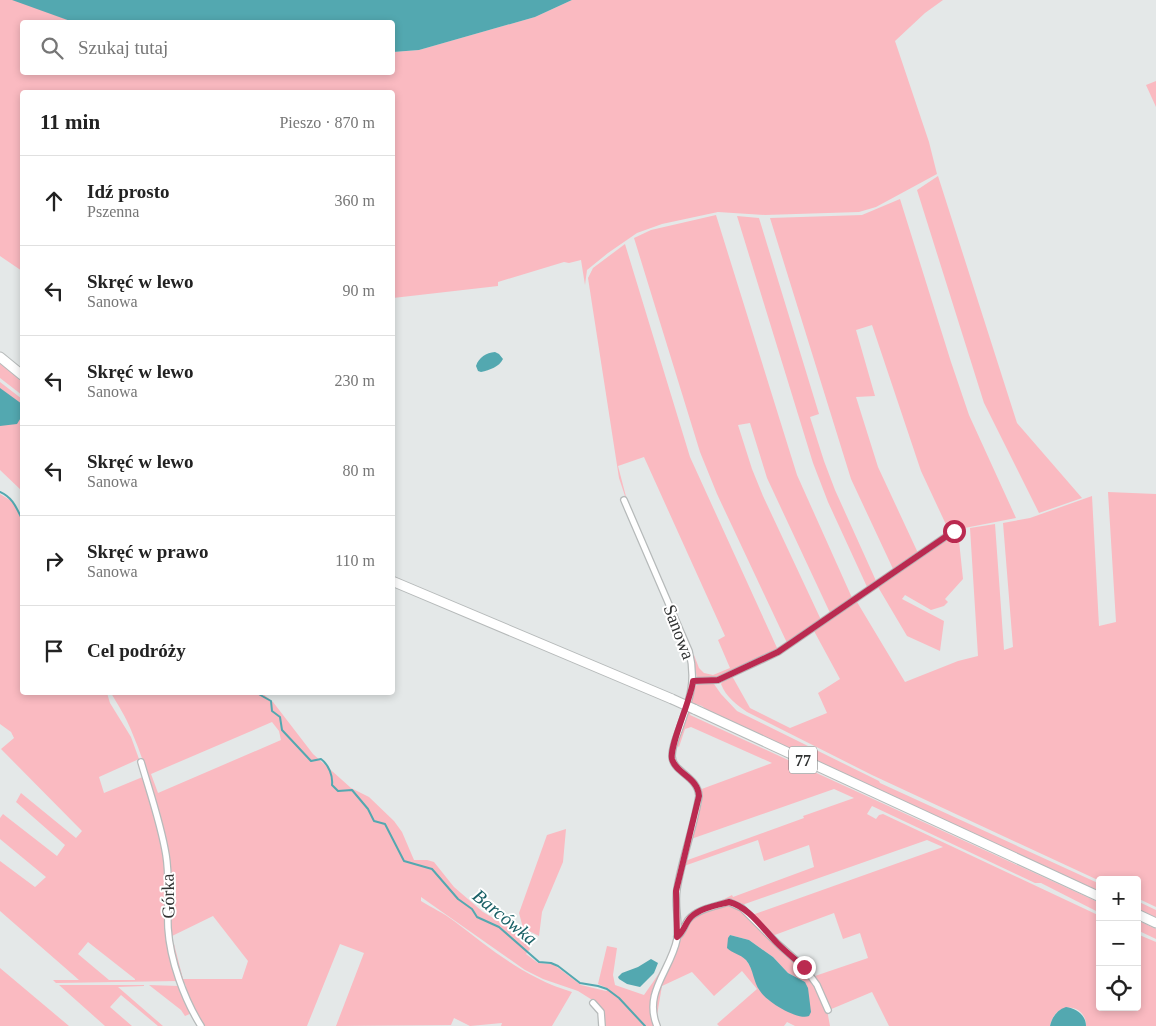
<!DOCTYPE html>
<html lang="pl">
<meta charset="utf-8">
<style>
body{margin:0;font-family:"Times New Roman",serif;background:#f6f6f6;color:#222}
.controls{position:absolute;right:15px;bottom:15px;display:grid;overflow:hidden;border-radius:5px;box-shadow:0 2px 8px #0003}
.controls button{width:45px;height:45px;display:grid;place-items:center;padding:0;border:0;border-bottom:1px solid #e0e0e0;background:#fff;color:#222;font:25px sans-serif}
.stop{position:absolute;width:15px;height:15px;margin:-11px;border:4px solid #ba2a50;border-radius:50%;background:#fff}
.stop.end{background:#ba2a50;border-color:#fff;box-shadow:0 1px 5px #0008}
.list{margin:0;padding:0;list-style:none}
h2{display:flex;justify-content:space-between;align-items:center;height:65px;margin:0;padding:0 20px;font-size:21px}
h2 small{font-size:16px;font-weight:400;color:#767676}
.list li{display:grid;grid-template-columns:32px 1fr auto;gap:15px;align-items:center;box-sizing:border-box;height:90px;padding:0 20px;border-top:1px solid #e0e0e0}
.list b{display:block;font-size:19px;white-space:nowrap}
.list p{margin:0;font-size:16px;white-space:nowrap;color:#767676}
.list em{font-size:16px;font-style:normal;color:#767676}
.icon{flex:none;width:28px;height:28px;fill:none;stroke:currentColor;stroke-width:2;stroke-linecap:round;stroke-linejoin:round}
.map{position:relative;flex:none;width:1156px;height:1026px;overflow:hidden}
.search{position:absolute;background:#fff;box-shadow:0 2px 8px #0003;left:20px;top:20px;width:375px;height:55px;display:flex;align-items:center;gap:12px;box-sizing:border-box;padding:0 18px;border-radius:5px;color:#767676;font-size:19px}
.panel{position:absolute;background:#fff;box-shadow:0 2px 8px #0003;left:20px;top:90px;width:375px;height:605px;border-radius:5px}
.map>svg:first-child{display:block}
.green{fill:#fabac1;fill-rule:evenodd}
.water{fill:#53a8b0}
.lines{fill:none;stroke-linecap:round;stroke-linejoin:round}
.stream{stroke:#53a8b0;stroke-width:2}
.minor-casing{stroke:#b6baba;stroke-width:8}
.primary-casing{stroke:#b6baba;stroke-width:11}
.minor{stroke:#fff;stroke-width:5.5}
.primary{stroke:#fff;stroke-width:9}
.primary-bridge-casing{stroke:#b6baba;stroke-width:11;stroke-linecap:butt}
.primary-bridge{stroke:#fff;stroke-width:9}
.route{stroke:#ba2a50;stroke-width:6}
.labels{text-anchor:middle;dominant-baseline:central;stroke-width:4;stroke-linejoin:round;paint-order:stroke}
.shield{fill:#fff;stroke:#6e7070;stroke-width:1}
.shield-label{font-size:16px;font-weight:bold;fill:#303232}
.street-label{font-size:18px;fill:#303232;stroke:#fff}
.water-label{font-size:19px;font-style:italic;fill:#196066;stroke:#fff}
</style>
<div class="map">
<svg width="1156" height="1026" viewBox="0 0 1156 1026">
<rect width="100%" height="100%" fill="#e4e8e8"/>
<path class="green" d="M0,0H15L74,22H22V72H392L393,52L419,50L535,17L572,0H943L925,13L895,41L929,142L937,174L876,207L859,212L765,215L718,212L662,224L637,233L608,253L587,270L585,285L581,260L569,263L564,262L498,282V286L393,298L392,92H22V271L0,256Z
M1156,81V107L1146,85Z
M938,176L1017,423L1082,498L1039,513L984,403L917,190Z
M900,199L951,362L969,415L1016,518L949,531L921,471L872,325L856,330L875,396L856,397L878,467L918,553L894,571L851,479L770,218L862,215Z
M716,215L797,475L853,600L831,615L767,478L750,423L738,425L752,469L763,496L822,622L788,645L717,494L700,452L634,238L651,230Z
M737,216L759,218L819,414L810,417L824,461L835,490L877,583L868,589L828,502L813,463Z
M625,244L690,457L778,650L716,678H697L693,657L694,655L699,668L704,673L713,675L730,668L718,640L725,636L644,457L618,466L629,508L619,478L588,278L593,268Z
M0,363L22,382V395L0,378Z
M0,382L22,399V491L0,470Z
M1108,492L1156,494V907L1137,898V880L1100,881L872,775L747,712C737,705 726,697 721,684L723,681L732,675L792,646L765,662L732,676L750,708L790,728L827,713L818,693L840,679L814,631L948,536L958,531L963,579L945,599L948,602L944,606L931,610L905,595L902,599L944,621L940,651L907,636L878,587L857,602L905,682L958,661L978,656L970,528L995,524L1004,650L1013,647L1003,523L1030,518L1092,496L1099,626L1116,622Z
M0,494L13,502L22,521V692L107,693L110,703L131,737L139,759L99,777L104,793L145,776L162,847L166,881L169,880C165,829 151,777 131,730C126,717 118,705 111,693H262L273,702L313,754L351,788L369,797L394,821L402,832L414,860H427L434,862L454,887L483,912L522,935L525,938L530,949L526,954L538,963L553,964L581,985L606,991L609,989L598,984L607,946L617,948L613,975L615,985L644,995C656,978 670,960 673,939L675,940C668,969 642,994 655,1026H604L603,1012L597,1003L578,991L543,979L525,970L421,897V901C432,908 444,913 454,921C492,950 525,978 572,992L552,1026H501L502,1023L470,1026L454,1018L451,1025L336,1026L364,953L340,944L307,1026H202L192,1009L186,994V986L180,975L172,944H174L183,979H242L248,961L213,916L170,937L169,916L166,915L167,939L178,981L56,983L53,980H79L0,911V861L35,887L46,877L0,839V818L3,814L57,856L65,845L16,802L21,793L76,838L82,831L1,749L14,738L11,732L0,724ZM272,722L279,731L281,740L158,793L151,774ZM88,942L135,979V980H109L78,954Z
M699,684H714L721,694L737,711L879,781L880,783L1100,884V893L708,711L702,706L693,703L690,715L1100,903V913L1041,883H1035L872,806L867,814L876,819L879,815L883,814L1100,916V1007H1137V934L1156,942V1026H1086C1087,1005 1056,998 1050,1026H889L872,992L829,1010L823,992L809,971L810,970L815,976L868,958L860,933L843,939L834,913L772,936L795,956H794L752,915L943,847L927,840L742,905L728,901L705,909L732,895L733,897L814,867L809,845L764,861L758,840L684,866L685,861L804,818L803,816L854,798L834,789L691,839L688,852L686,851L698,806H701L702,802L699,801V790L772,763L691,727L685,729L679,747L676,745L695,686Z
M566,829L563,862L542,912L539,936L523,928L519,913L547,835Z
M1137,901L1156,910V919L1137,910Z
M727,904L740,908L802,967L811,978L827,1010L830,1026H795L787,1022L784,1026H719L717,1024L757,989L742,971L714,996L692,972L662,986L657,1015H655L657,991L679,940L692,918L696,915ZM730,935L749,940L773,957L788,973L805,982L755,978C751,963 737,949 729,936Z
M1137,920L1156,929V939L1137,930Z
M0,968L69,1026H0Z
M59,985H144V986L118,987L163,1026H158L121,995L110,1007L132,1026H105Z
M149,985L179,986L192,1013L185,1016L181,1010Z"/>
<path class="water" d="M12,0H572L535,17L419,50L393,52L392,22H73Z
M495,352L499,354L503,359C499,367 490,370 481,372L478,371L476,366C479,357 486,353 495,352Z
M0,388L22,404V416L17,424L0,426Z
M730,935L749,940L773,957L788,973L805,982L808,988L811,1012L809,1016C798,1021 766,1001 760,991C753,982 754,970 746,960C740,954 732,953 727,948L728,938Z
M651,959L658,963L654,973L640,987L627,984L619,979L618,977L622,973L638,967Z
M1066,1007C1076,1008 1086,1015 1086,1026H1050C1052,1017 1057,1010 1066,1007Z"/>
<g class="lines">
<path class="stream" d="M0,492C13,498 16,507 22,519
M255,692L271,701L272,711L280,717L282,730L311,761L321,759C329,765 333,776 332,785L338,791L352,790L368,809L374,821L385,824L404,861L432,869L458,899L472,909L477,917L499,927L539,962L551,963L558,966L580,983L598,986L607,989L619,998L645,1026"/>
<g class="minor-casing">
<path id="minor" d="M624,500L689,651C697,682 689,701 679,730C676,738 672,747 672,756C672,772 698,776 699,796C694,827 682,858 677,889C674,906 680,922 677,939C671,970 643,992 657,1026
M693,681L718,680L778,652L954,531
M141,762C150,793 161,824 166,855C170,879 167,904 168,928C170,960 184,999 201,1026
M677,937C683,933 684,926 688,920C697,909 716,906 729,902L742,908L778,944L804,967L817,985L828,1010
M593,1003L601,1012L602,1026"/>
</g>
<g class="primary-casing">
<path id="primary" d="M0,357L22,375
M392,581L672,699
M694,709L1100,897
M1137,914L1156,923"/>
</g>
<use href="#minor" class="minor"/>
<use href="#primary" class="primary"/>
<g class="primary-bridge-casing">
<path id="primary-bridge" d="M672,699L694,709"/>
</g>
<use href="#primary-bridge" class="primary-bridge"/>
</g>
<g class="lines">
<path class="route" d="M804,967C795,959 786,952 777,943C763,929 749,907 729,902C718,905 700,908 691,917C685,923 684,932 677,937L676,891L699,796C698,777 676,774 672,759C669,746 691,700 693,681L718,680L778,652L954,531"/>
</g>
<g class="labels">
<rect class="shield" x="789" y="746.5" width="28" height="27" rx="4"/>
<g class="shield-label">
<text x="803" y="760">77</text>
</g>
<g class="street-label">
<text transform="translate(679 632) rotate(69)">Sanowa</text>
<text transform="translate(168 896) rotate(-91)">Górka</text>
</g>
<g class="water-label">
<text transform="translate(505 917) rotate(39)">Barcówka</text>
</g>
</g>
</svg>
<div class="controls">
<button>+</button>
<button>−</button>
<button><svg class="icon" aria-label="locate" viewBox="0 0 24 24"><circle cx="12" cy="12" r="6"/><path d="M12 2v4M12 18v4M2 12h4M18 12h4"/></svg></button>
</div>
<div class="stop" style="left:954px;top:531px"></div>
<div class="stop end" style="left:804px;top:967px"></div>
<div class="search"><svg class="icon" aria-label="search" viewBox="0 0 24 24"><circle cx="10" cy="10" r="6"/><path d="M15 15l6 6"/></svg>Szukaj tutaj</div>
<section class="panel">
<h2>11 min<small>Pieszo · 870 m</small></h2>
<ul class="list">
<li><svg class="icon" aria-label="ahead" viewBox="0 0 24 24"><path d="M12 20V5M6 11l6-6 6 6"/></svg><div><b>Idź prosto</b><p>Pszenna</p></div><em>360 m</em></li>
<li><svg class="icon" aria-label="left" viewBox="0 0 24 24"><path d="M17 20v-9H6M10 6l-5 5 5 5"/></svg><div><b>Skręć w lewo</b><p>Sanowa</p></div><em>90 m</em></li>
<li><svg class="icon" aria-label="left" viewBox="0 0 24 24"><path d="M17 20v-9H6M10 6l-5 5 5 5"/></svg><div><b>Skręć w lewo</b><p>Sanowa</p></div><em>230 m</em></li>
<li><svg class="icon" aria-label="left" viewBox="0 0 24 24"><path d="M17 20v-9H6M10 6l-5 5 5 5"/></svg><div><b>Skręć w lewo</b><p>Sanowa</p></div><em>80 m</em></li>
<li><svg class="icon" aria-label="right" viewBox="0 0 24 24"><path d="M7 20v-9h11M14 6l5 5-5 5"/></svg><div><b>Skręć w prawo</b><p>Sanowa</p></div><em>110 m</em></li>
<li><svg class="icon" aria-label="arrive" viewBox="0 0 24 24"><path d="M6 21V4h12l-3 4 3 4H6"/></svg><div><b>Cel podróży</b></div></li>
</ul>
</section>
</div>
